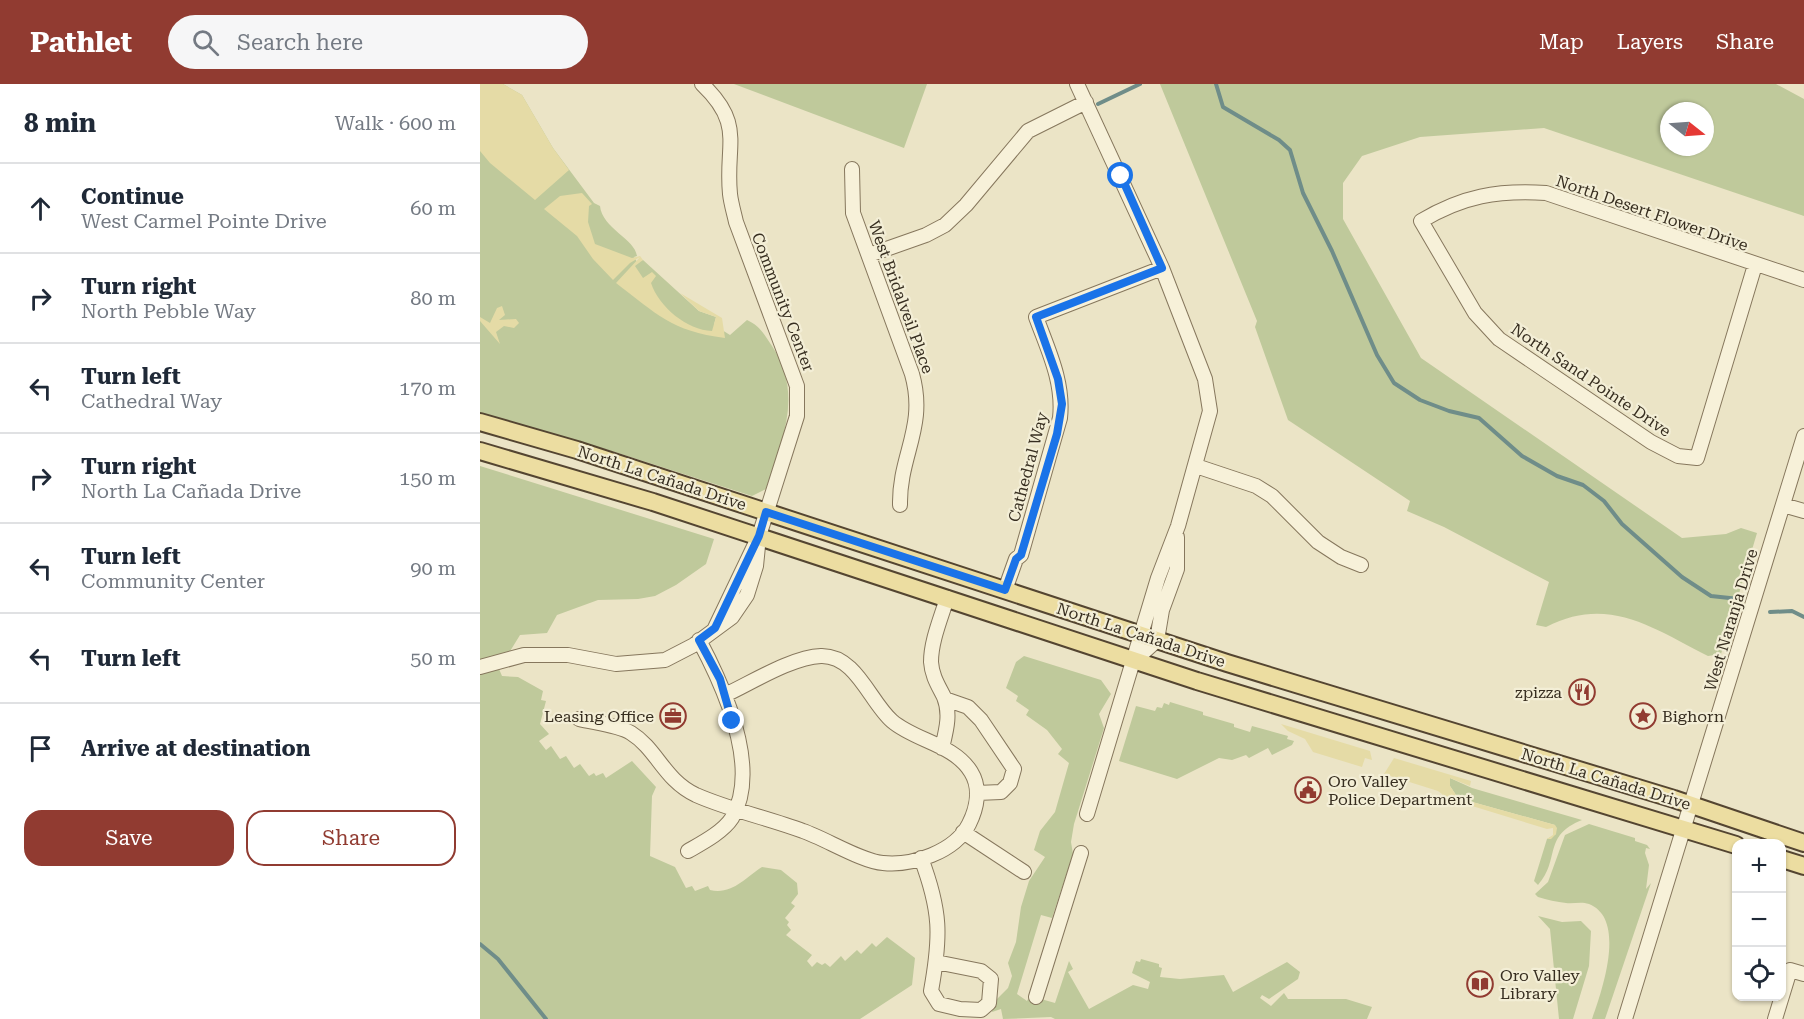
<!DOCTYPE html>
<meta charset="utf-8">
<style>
body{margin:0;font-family:"Roboto Serif",serif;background:#f6f6f7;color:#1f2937}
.controls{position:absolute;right:18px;bottom:18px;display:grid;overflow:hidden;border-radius:12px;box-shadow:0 2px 4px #0004}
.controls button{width:54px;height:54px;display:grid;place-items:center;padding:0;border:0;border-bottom:2px solid #e0e1e3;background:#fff;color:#1f2937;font:30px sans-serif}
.compass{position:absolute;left:1180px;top:18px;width:54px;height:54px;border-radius:50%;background:#fff;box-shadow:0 2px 4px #0004;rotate:107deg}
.stop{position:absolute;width:18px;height:18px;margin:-14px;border:4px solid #1a73e8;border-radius:50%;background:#fff}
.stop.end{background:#1a73e8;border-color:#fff;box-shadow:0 2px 6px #0008}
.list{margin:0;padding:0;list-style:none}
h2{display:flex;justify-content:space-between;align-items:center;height:78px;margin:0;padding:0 24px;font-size:26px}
h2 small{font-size:20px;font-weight:400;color:#747a83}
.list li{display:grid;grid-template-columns:39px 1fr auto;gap:18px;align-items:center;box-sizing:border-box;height:90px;padding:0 24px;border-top:2px solid #e0e1e3}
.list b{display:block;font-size:22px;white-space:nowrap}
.list p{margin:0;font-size:20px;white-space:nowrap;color:#747a83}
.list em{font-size:20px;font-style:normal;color:#747a83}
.actions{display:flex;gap:12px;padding:18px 24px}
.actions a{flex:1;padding:14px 0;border:2px solid #913b31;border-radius:18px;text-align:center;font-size:21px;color:#913b31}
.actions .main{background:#913b31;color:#fff}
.icon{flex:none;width:33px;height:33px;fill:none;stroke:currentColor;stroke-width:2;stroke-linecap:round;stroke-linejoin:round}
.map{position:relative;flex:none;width:1324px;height:935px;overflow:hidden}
header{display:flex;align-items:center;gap:36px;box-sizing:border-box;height:84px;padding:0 30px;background:#913b31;color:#fff}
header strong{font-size:28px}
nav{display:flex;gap:33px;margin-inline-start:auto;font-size:21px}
.search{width:420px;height:54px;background:#f6f6f7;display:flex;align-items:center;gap:15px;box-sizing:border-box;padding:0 21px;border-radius:33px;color:#747a83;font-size:22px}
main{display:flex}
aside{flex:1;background:#fff}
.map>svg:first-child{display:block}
.green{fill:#bfc99b;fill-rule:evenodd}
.sand{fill:#e5dba6}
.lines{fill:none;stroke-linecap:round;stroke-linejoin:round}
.stream{stroke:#6f8d89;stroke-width:4}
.minor-casing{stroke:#86775d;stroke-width:16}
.major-casing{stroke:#544531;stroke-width:20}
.minor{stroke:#f7f1d9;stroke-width:14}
.major{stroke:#ecdda1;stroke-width:16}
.route{stroke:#1a73e8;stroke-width:8}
.labels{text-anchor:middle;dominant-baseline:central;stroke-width:4.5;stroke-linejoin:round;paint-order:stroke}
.street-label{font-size:16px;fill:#372e20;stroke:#f3eed6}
.poi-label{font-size:16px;fill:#372e20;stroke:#f3eed6;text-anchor:start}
</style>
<header>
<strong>Pathlet</strong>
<div class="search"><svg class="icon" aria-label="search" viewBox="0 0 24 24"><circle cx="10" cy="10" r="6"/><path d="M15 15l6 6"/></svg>Search here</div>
<nav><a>Map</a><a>Layers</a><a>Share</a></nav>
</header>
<main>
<aside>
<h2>8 min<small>Walk · 600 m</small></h2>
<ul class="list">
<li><svg class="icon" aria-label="ahead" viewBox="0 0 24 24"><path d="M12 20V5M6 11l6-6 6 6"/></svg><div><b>Continue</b><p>West Carmel Pointe Drive</p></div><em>60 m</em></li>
<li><svg class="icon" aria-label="right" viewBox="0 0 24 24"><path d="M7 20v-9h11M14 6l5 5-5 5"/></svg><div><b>Turn right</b><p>North Pebble Way</p></div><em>80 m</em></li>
<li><svg class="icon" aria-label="left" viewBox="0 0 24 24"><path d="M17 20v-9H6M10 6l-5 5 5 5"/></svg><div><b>Turn left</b><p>Cathedral Way</p></div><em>170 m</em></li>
<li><svg class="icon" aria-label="right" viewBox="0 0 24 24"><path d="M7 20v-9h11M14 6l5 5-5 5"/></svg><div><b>Turn right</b><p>North La Cañada Drive</p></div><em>150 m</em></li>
<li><svg class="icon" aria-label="left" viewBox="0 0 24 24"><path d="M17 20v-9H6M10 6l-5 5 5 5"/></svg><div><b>Turn left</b><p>Community Center</p></div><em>90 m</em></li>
<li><svg class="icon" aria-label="left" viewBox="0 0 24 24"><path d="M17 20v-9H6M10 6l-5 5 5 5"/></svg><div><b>Turn left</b></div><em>50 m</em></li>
<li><svg class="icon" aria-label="arrive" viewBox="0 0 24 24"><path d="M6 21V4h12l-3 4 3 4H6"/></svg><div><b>Arrive at destination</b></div></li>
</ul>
<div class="actions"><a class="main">Save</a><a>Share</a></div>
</aside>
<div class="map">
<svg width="1324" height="935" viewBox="0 0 1324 935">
<rect width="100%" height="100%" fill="#ebe4c6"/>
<path class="green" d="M0,0H23L42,11L73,64L114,119L120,122C122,144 155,155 157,172L154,173L157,178L163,176L219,227L236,233L234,241L250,251L267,236C280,242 284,250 292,262C324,311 302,355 286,405L272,412L135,368L0,329Z
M254,0H447L424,64Z
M680,0H1296L1324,15V132L1064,44L940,53L882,72L863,99V135L941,274L1202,454L1246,450L1261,444L1277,449L1241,570L1228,572C1172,544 1129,511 1066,543L1056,541L1069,498L964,443L927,427L930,417L808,336L775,243L777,237ZM1189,27H1225V63H1189Z
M0,382L234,455L226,480L196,501L175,512L158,515L118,516L77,531L67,549L40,551L19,585L22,592L38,593L63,607L61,616L66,617L60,640L69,650L59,657L66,666L71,662L80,675L86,672L94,684L100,680L109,692L114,689L116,692L123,689L126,694L152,677L176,703L172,712L170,772L195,783L206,804L212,802L215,807L228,802L230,806C252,811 265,794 282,783L301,786L317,799L318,810L311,819L315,822L305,834L309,838L307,841L311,846L306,851L332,871L327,877L332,883L337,878L342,881L345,879L350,883L361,872L365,877L377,866L381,870L392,859L396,863L407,853L435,874L432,901L380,935H0Z
M544,572L621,596L631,610L619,630L624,644L594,740L591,758L593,770L572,834L561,831L537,910L547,917L548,915L560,919L561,915L575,919L589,877L593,885L588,888L609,925L653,901L668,905L670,898L652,889L656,877L660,878L661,875L679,880V883L682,884L680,893L700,895L744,891L753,908L807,878L820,888L818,895L789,915L782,911L780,914L791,922L804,909L808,915H866L892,923L887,935H575L571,933L523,935L521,925L512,928L514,918L528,904L532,892L528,879L536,858L541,823L549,797L565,773L554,766L560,747L575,728L589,679L578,670L582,665L567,646L546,631L549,626L536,617L538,612L526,604L536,578Z
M690,618L723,628V631L754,640V643L770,648L772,642L808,652L807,655L814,657L812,661L792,671L788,664L769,674L766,671L752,676L739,674L697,695L639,677L656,622L675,627L677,623L682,624L684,619L689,621Z
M970,694L992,704L1102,736C1062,752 1081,775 1058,801L1054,797L1067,755L1076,750L1075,741L978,714L970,702Z
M1109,740L1155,754V757L1167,761L1170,765L1166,764L1165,769L1169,781L1166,805L1171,799L1125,935H1112C1122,907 1147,835 1109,820C1101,817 1094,820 1086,819C1077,818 1067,816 1058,813L1055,810L1068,798L1085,751Z
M1058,832L1082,838L1101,837L1111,847L1109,882L1093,935H1079L1070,845Z"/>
<path class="sand" d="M0,0H23L42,11L73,64L89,86L55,116L10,79L0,67Z
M102,109L112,120L109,122L108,138L115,160L152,174L160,172L163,176L155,182L163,194L172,188L176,192L171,199C179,223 207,246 232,247L236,233L219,227L200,209L242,234L245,254C191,247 177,230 136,199L160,173L150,179L133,196L113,175L97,152L64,125L80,112Z
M22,222L25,231L19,236L36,235L39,239L34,244L24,242L16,248L20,260L0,237V233L10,239L17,224Z
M801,640L890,667L892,676L885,674L882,683L833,668L825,655L808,647Z
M914,674L991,697L990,702L970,694V702L978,714L1075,741L1077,744L1076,750L1071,755H1067L1073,751V744L1067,745L966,714L964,720L962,710L958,707L904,690Z"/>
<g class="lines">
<path class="stream" d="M736,0L743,23L799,56L810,66L823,109L852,167L897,271L914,299L940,316L969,327L999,334L1042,372L1077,392L1103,401L1124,417L1142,440L1202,493L1231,512L1259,515
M618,20L660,0
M1290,528L1312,527L1324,533
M0,860L18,875L66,935"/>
<g class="minor-casing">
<path id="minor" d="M222,0C265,41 245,60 250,110C251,119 254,129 256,138L317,302V332L279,452
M597,0L682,184L725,295L730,327L698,442L678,494L607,730
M372,85L373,129L432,290C447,343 419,371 420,421
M389,171L446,151L465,141L486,121L548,47L606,18
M1275,181L1217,374L1198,372L1171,358L1019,255L995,229L941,137C983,112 1017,106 1066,109L1324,196
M716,382L776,402L792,412L838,458L861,473L881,481
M1303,421L1324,427
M525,506L536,475L541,471L580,334C584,298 568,266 556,233L682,184
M655,576L677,556L682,526L697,485V453
M0,583L44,571H88L136,580L185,576L214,561L252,533L267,511L276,482L279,452L235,544
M465,615L488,623L501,636L534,685L530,699L521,708L497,709
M99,635C115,639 138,641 151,649C177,665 184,696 216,711C250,726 288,734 323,747C344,754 383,778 403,779C432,782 475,768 489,740C497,724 501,704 491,688C474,660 435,657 412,637C390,618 376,571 341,572C312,573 271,599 245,611
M462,664C466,647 471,630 464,613C458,601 452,592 451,578C451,557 461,534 467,514
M483,748L544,788
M208,767C222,759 243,748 252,734C281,684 244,603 219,556
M441,774C461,827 461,852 451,907L459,920L480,925L501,926L509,919L511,895L501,887L456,878
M556,913L601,769
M1145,935L1324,352
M1295,935L1310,886L1324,890"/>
</g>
<g class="major-casing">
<path id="major" d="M0,338L97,366L747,579L1194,715L1324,759
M0,367L173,418L717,597L1256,761
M1302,775L1324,782"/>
</g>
<use href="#minor" class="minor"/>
<use href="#major" class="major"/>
</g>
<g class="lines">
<path class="route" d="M252,637L240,595L219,556L235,544L279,452L286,428L525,506L536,475L541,471L577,350L582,320L578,295L556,233L682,184L641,92"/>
</g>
<defs>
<g id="restaurant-ring" transform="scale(1.35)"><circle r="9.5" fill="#f3eed6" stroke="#913b31" stroke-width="1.5"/><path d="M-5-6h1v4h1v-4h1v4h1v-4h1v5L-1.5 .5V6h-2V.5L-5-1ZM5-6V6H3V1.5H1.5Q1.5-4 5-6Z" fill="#913b31"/></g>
<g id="office-ring" transform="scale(1.35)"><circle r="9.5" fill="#f3eed6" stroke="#913b31" stroke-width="1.5"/><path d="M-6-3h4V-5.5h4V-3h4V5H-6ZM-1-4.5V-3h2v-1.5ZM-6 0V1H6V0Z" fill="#913b31"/></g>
<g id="sight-ring" transform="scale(1.35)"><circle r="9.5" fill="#f3eed6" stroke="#913b31" stroke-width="1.5"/><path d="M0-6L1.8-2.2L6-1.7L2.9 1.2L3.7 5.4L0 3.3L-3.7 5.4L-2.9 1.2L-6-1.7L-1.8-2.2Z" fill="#913b31"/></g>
<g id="civic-ring" transform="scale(1.35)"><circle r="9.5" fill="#f3eed6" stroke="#913b31" stroke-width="1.5"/><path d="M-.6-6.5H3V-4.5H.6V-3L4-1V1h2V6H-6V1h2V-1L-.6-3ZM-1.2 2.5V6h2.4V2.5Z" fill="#913b31"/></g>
<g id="library-ring" transform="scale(1.35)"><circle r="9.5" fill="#f3eed6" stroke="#913b31" stroke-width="1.5"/><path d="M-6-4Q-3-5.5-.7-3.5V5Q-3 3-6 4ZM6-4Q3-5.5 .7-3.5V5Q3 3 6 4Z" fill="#913b31"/></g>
</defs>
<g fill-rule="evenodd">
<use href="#restaurant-ring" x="1102" y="608"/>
<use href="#office-ring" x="193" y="632"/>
<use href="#sight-ring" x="1163" y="632"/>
<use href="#civic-ring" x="828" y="706"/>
<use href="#library-ring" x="1000" y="900"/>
</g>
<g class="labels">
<g class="street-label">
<text transform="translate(1172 129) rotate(19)">North Desert Flower Drive</text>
<text transform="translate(421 213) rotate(70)">West Bridalveil Place</text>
<text transform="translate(303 218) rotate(69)">Community Center</text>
<text transform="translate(1111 296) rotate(34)">North Sand Pointe Drive</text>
<text transform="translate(548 383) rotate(-75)">Cathedral Way</text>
<text transform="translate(182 394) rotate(18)">North La Cañada Drive</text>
<text transform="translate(1251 536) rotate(-73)">West Naranja Drive</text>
<text transform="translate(661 551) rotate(18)">North La Cañada Drive</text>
<text transform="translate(1126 695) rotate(17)">North La Cañada Drive</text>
</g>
<g class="poi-label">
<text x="1082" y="608" text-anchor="end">zpizza</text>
<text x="174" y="632" text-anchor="end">Leasing Office</text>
<text x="1182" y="632">Bighorn</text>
<text x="848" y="697">Oro Valley<tspan x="848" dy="18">Police Department</tspan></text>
<text x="1020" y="891">Oro Valley<tspan x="1020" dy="18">Library</tspan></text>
</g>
</g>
</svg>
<div class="controls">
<button>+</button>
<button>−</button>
<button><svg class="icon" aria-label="locate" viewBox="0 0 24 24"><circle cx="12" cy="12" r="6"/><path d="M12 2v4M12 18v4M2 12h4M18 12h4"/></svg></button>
</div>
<svg class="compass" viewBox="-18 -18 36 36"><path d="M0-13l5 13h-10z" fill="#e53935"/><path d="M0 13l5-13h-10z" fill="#747a83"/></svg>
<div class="stop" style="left:641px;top:92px"></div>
<div class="stop end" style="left:252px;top:637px"></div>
</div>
</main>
